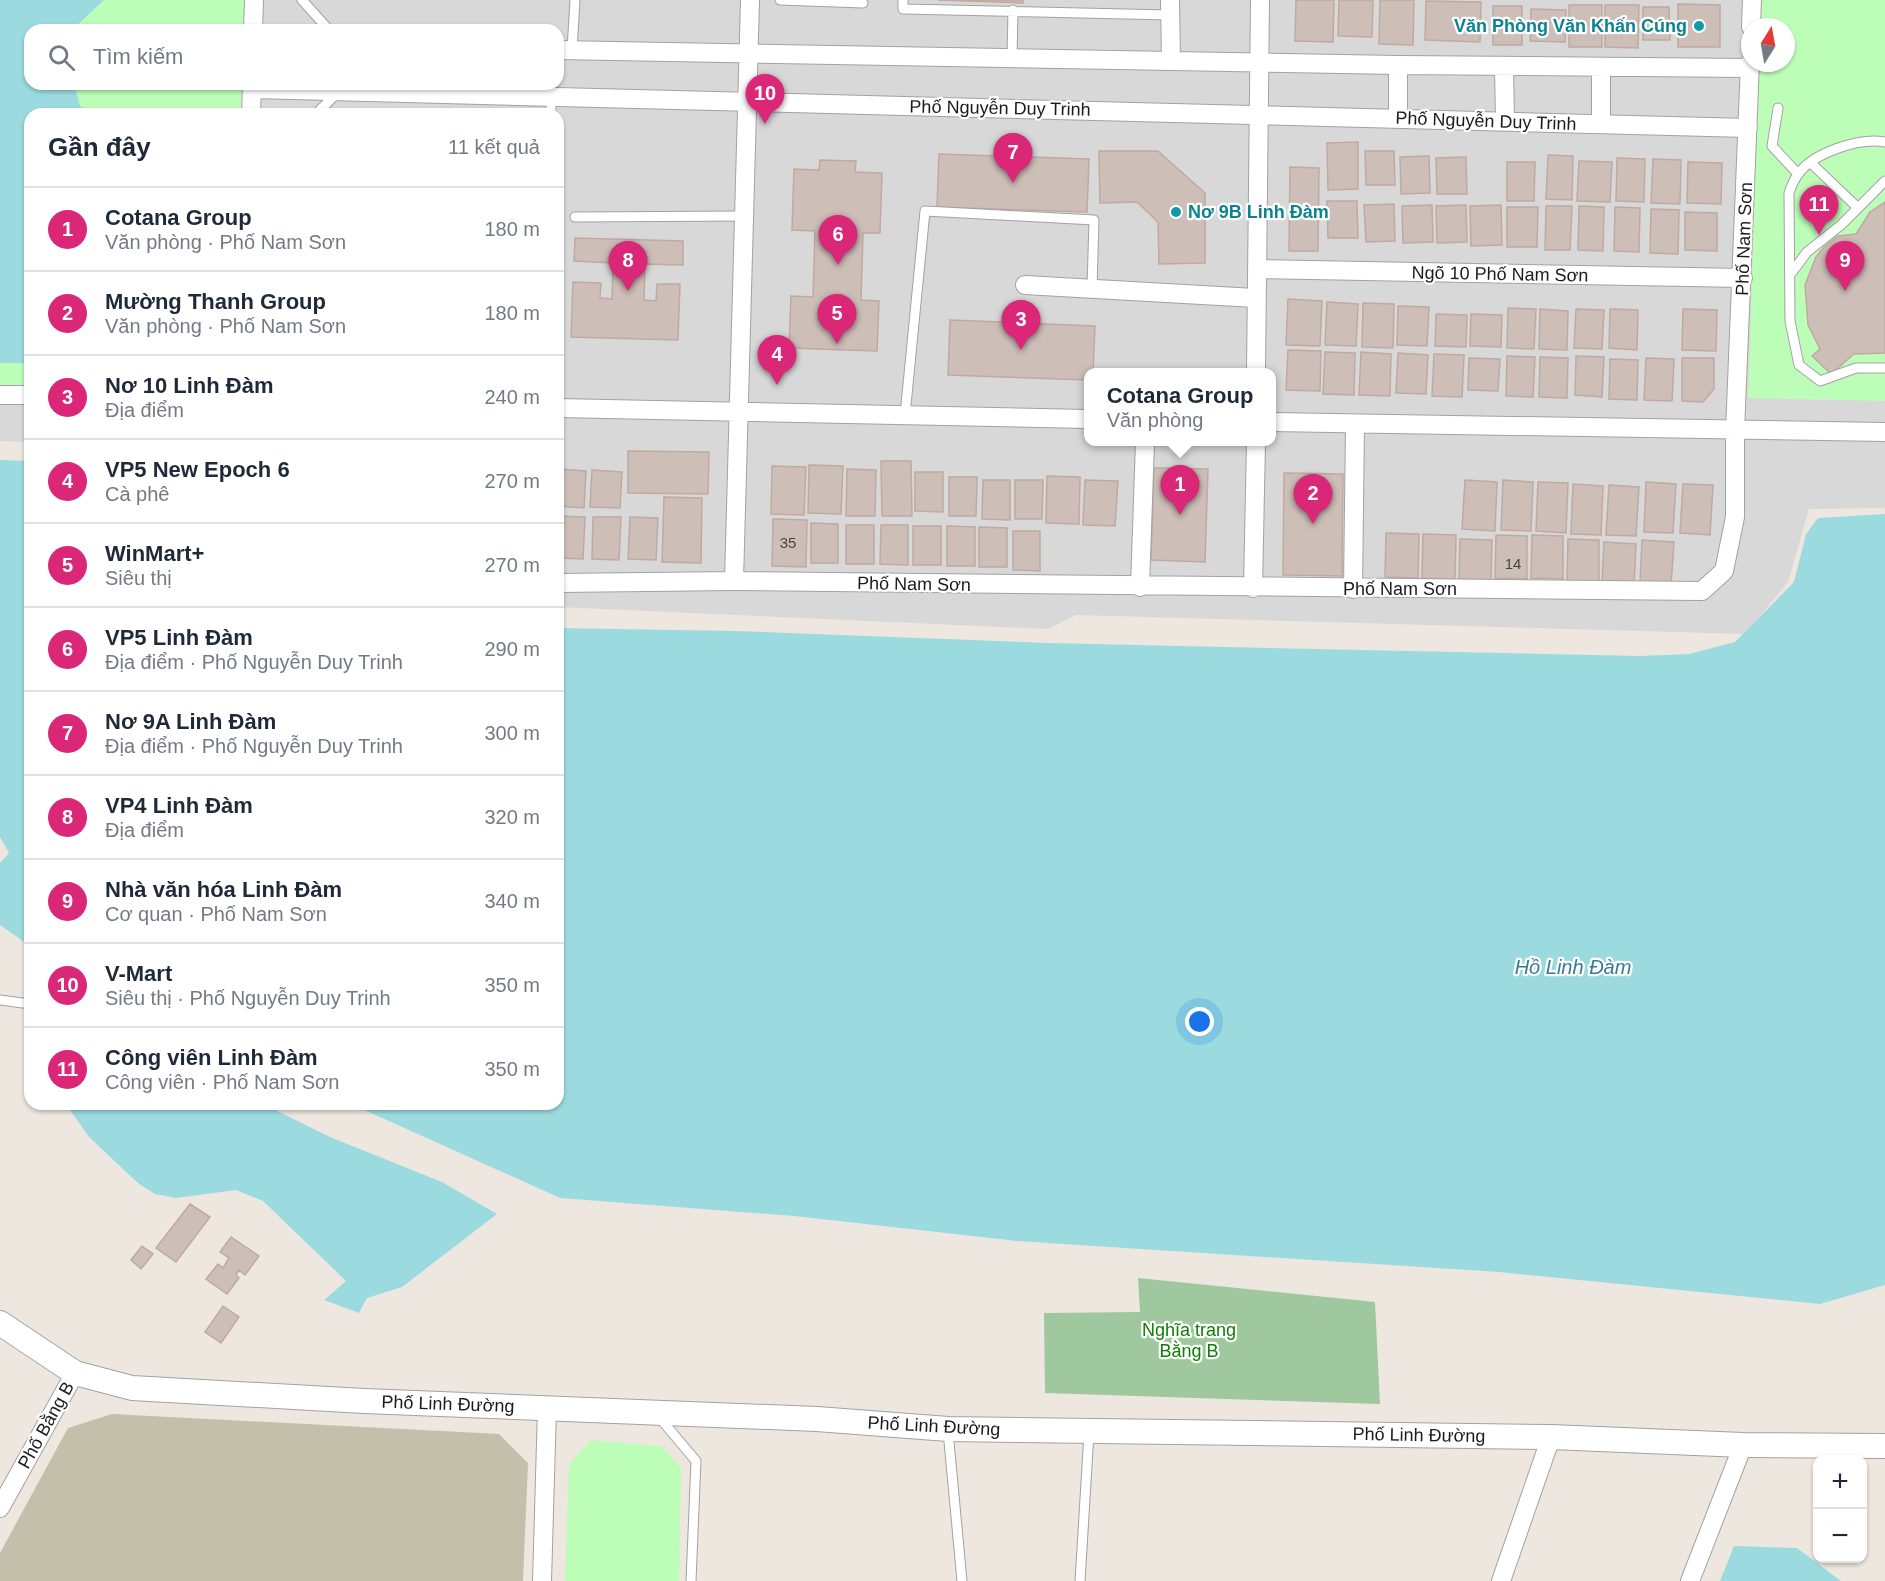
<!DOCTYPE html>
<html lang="vi">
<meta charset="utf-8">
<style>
body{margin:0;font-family:Arial,sans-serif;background:#f2f2f3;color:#1f2937}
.controls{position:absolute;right:18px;bottom:18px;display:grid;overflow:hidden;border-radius:12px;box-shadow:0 2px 4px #0004}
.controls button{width:54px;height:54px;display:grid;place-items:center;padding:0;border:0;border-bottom:2px solid #e0e1e3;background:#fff;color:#1f2937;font:30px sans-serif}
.compass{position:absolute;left:1741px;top:18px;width:54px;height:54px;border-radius:50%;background:#fff;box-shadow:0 2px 4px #0004;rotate:11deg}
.you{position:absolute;left:1200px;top:1022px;width:21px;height:21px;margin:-15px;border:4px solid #fff;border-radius:50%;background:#1a73e8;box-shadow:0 0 0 9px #1a73e833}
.badge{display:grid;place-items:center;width:39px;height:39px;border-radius:50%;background:#db2777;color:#fff;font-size:20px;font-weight:700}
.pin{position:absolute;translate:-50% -50px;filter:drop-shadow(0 2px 3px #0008)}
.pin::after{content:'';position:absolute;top:32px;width:21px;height:18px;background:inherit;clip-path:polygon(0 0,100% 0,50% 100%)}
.popup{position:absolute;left:1084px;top:368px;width:192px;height:78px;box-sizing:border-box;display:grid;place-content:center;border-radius:12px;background:#fff;filter:drop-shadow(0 2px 4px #0005);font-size:20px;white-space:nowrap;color:#747a83}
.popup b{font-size:22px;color:#1f2937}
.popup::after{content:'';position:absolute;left:50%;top:100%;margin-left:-12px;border:12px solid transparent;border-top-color:#fff}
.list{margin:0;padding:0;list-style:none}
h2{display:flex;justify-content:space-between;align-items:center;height:78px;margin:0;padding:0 24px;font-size:26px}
h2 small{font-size:20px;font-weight:400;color:#747a83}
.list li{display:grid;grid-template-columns:39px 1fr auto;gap:18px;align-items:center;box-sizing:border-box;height:84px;padding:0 24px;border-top:2px solid #e0e1e3}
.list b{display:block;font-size:22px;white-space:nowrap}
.list p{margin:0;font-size:20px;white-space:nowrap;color:#747a83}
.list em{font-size:20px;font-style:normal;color:#747a83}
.icon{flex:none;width:33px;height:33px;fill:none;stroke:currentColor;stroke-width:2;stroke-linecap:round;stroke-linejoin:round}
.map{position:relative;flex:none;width:1885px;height:1581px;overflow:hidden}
.search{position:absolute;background:#fff;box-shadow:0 2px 4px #0004;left:24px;top:24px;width:540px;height:66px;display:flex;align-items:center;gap:15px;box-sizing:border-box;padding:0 21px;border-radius:18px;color:#747a83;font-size:22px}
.panel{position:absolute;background:#fff;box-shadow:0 2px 4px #0004;left:24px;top:108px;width:540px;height:1002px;border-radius:18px}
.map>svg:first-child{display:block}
.residential{fill:#d9d8d8;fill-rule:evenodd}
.construction{fill:#c3bfaa}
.cemetery{fill:#9fc89f}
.park{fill:#bcfdb7}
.water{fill:#9bdbe0}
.building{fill:#cebeb8;stroke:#c0a9a1;stroke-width:1.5}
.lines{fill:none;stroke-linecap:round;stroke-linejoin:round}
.service-casing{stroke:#a2a2a2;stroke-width:11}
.minor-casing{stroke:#a2a2a2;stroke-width:20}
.tertiary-casing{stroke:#a2a2a2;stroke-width:26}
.service{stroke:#fff;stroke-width:9}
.minor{stroke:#fff;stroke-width:18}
.tertiary{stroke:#fff;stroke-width:24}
.culture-dot{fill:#0f9aa8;stroke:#fff;stroke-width:2}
.labels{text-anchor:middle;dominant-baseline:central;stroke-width:4.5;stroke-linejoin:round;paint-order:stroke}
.number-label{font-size:15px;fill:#484442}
.culture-label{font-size:18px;font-weight:bold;fill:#0d838f;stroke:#fff;text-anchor:end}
.street-label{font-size:18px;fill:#1b1b1b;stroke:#fff}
.park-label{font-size:18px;fill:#0d7f03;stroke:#fff}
.water-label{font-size:20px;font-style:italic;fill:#3a7999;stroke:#fff}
</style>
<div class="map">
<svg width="1885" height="1581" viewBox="0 0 1885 1581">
<rect width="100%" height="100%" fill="#eee7df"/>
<path class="residential" d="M0,0H1885V508L1809,509L1788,582L1745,634L1076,615L1048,629L558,607V114H30V442L0,441ZM1750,27H1786V63H1750ZM30,30H558V84H30ZM1088,372H1272V442H1088Z"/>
<path class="construction" d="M112,1414L499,1434L528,1463L523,1581H0V1553L68,1428Z"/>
<path class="cemetery" d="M1138,1278L1375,1302L1380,1404L1045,1393L1044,1313L1140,1312Z"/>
<path class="park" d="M0,0H247L246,30H30V84H244L243,114H30V395H0Z
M1762,0H1885V401L1748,398L1759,63H1786V27H1761Z
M591,1440L661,1446L681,1467L679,1581H565L569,1464Z"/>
<path class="water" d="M0,0H104L72,30H30V84H74L80,106L91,114H30V363H0Z
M0,460L30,461V946L0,925V863L9,853L0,837Z
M1885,514V1285L1820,1304L1499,1272L1017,1241L794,1216L560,1198L351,1104H558V628L736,631L1048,643L1640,656L1689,654L1735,642L1794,582L1806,534L1818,518Z
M66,1104H263L330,1137L442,1182L497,1214L402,1287L367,1298L359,1313L324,1300L346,1281L263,1201L236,1190L176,1198L155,1194L139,1184L89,1137Z
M1734,1546L1797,1548L1841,1581H1720Z"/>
<path class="building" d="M938,0H1023V3Z
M1296,0H1334L1333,42L1295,41Z
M1339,0H1373L1372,37L1338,36Z
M1380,0H1414L1413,45L1379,44Z
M1426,1L1481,2L1480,42L1425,40Z
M1678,4L1720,5V47H1678Z
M1569,5H1602V47H1569Z
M1605,5H1639L1638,48L1605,47Z
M1493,6H1522V45H1493Z
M1643,7H1669L1670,40H1643Z
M1531,9L1566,10L1565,42L1530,41Z
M1358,142V189L1328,190L1327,143Z
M1099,151H1158L1205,193V263L1159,264L1158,222L1137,202L1100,203Z
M1365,151H1394L1395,185H1366Z
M939,154L1089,159L1087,212L937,207Z
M1548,155L1573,156L1572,200L1546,199Z
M1429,156L1430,193L1401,194L1400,157Z
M1466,157L1467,194H1437L1436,158Z
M1617,158L1645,159L1644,202L1616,201Z
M1653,159L1681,160L1680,204L1651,203Z
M820,160L856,161L855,172L882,173L880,233H863L861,300L879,301L877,351L789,348L791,296L813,297L815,231L792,230L794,169L819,170Z
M1579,161L1612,162L1610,202L1577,201Z
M1507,162H1535L1534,201H1507Z
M1688,162L1722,163L1721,204L1687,203Z
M1290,167L1319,168L1318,251H1289Z
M1327,201H1357L1358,238H1328Z
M1885,202V353L1854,354L1831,374L1812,356L1820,349L1808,325L1805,285L1816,257L1824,247L1838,236L1856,234L1870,212Z
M1394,204L1395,241L1366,242L1364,205Z
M1432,205L1433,242L1403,243L1402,206Z
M1466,205L1467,242L1437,243L1436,206Z
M1501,205L1502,245L1471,246L1470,206Z
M1546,206H1572L1570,250H1545Z
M1579,206L1604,207L1603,251L1578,250Z
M1507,207H1538L1537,247H1507Z
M1615,207L1640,208L1639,252L1614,251Z
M1651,209L1679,210L1678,254L1650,253Z
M1685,212L1717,213V251L1685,250Z
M575,238L683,241V265L645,264L644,300L656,301L657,284H680L678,340L571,337L573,282L601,283L600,298L612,299L613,263L574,261Z
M1288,299L1322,301L1320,346L1286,345Z
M1327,302L1358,304L1356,346L1325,345Z
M1363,303L1394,304L1393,348L1362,347Z
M1398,306L1429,307L1427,346L1397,345Z
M1508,308L1536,309L1534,349L1507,348Z
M1540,309L1568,311L1567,350L1539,349Z
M1576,309L1604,310L1602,349L1574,348Z
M1610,309L1638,310L1637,350L1609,348Z
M1683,309L1717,310L1716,351L1682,350Z
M1436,314L1467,315L1466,347L1435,346Z
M1471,314L1502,315L1501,347L1470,346Z
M950,320L1095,326L1093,372H1088V380L948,375Z
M1288,350L1321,351L1320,391L1286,390Z
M1325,352L1355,353L1354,395L1323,394Z
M1361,352L1391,354L1390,396L1359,395Z
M1398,353L1428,355L1426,394L1396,393Z
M1434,354L1464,355L1462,397L1432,396Z
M1507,356L1535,357L1533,397L1506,396Z
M1576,356L1604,357L1602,397L1575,395Z
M1540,357L1568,358L1567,398L1539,397Z
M1469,358L1500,359L1498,391L1468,390Z
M1646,358L1674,359L1672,401L1644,400Z
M1682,358H1714V389L1703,402L1682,401Z
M1610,359L1638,360L1637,400L1609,399Z
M628,451L709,452L708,494L628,493Z
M881,461H911L912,516H882Z
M809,465L843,466L841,514L808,513Z
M772,466L806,467L804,515L771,514Z
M1154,468L1208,469L1205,562L1151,560Z
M558,469L586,471L584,508L558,506Z
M847,469L876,470L875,516H846Z
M592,470L622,472L620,508L590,507Z
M915,472H943V512L915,511Z
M1284,473L1343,474L1342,576L1283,575Z
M1047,476L1080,477L1079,524L1046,523Z
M949,477H977L976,516H949Z
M983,480H1010V520L982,519Z
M1015,480H1043L1042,519H1015Z
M1085,480L1118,481L1115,526L1083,525Z
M1465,480L1497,482L1495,531L1462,529Z
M1503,480L1533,482L1531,531L1501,530Z
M1538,482L1568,483L1566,533L1536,531Z
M1646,482L1676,484L1673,533L1644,532Z
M1573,484L1603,486L1601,535L1571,534Z
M1683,484L1713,485L1710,535L1680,533Z
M1609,485L1639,487L1636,536L1606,535Z
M664,497L702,498L701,563L662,562Z
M558,516L585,517L583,559L558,558Z
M593,517H621L619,560L592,559Z
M630,517L658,518L656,560L628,559Z
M773,519L807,520L806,567L772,566Z
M811,523L838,524V563H811Z
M846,525H874V564H846Z
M881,525H908V565L880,564Z
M913,526H941V565H913Z
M947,526L975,527V566H947Z
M979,527L1007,528V567H979Z
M1013,531H1040V571L1013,570Z
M1386,533L1419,534L1418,578L1385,577Z
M1423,534L1456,535L1455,579L1422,578Z
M1496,535L1527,536V579L1495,578Z
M1532,535L1563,536V579L1531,578Z
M1460,539L1492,540L1491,580L1459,579Z
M1568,539L1599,540V583H1567Z
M1642,540L1674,542L1671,585L1640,583Z
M1604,542L1636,544L1634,587L1602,585Z
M190,1204L210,1217L176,1262L156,1248Z
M231,1237L259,1256L245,1275L239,1270L236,1275L239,1278L227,1294L206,1279L218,1264L223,1268L229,1258L220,1252Z
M142,1246L153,1254L141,1269L131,1260Z
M223,1306L239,1317L221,1343L205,1332Z"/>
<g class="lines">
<g class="service-casing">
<path id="service" d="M302,0L329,30
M780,0L863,3
M903,0V9L1169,15
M572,50L575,0
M1012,58L1013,10
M1778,108L1772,146L1798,174
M316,114L338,92
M551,114V96
M1885,142C1860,137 1811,153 1797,176C1793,181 1791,187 1789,193L1790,321L1799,365L1820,381L1856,368H1885
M1811,163L1858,208
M575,217L744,216
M1790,275L1807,252L1841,225L1885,181
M905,415L925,211L1094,220L1092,289
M0,1000L30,1004
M659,1417L696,1461L691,1581
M948,1431L962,1581
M1080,1581L1089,1433"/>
</g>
<g class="minor-casing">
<path id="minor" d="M1170,0L1171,61
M1751,27L1752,0
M253,30L254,0
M558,50L1398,65L1750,68
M1398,65V119
M1504,67L1505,121
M252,89L1748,128
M251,114L252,84
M1601,124V68
M1257,269L1743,278
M1025,285L1255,298
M1256,372L1260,0
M0,395H30
M558,408L1088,419
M1272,422L1885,432
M734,581L750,0
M558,583L734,581L1702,591L1724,571L1735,517V432L1750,63
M1140,587L1145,442
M1253,588L1256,442
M1353,589L1355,424
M0,1508L75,1373
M542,1581L547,1408
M1501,1581L1551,1437
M1690,1581L1743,1445"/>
</g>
<g class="tertiary-casing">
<path id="tertiary" d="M0,1323L75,1373L132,1388L364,1401L817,1419L948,1429L1551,1437L1743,1445L1885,1446"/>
</g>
<use href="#service" class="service"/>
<use href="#minor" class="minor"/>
<use href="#tertiary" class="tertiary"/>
</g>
<g class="culture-dot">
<circle cx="1699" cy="26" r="6"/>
<circle cx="1176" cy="212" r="6"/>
</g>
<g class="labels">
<g class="number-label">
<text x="788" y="542">35</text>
<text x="1513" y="563">14</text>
</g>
<g class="culture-label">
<text x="1687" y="26">Văn Phòng Văn Khấn Cúng</text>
<text x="1188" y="212" text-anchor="start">Nơ 9B Linh Đàm</text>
</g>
<g class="street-label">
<text transform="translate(1000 108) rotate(1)">Phố Nguyễn Duy Trinh</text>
<text transform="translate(1486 121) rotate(2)">Phố Nguyễn Duy Trinh</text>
<text transform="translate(1744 239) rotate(-88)">Phố Nam Sơn</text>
<text transform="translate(1500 274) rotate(1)">Ngõ 10 Phố Nam Sơn</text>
<text transform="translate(914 584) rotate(1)">Phố Nam Sơn</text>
<text x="1400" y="589">Phố Nam Sơn</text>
<text transform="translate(448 1404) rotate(2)">Phố Linh Đường</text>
<text transform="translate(46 1425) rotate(-61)">Phố Bằng B</text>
<text transform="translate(934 1426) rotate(3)">Phố Linh Đường</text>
<text transform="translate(1419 1435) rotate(1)">Phố Linh Đường</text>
</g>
<g class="park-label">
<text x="1189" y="1330">Nghĩa trang<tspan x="1189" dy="21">Bằng B</tspan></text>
</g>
<g class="water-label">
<text x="1573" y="967">Hồ Linh Đàm</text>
</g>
</g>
</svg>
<div class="controls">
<button>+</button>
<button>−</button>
</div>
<svg class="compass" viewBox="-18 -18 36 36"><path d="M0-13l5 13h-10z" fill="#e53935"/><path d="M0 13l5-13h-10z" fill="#747a83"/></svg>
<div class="you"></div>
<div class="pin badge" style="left:1180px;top:515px">1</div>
<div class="popup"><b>Cotana Group</b>Văn phòng</div>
<div class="pin badge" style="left:1313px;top:524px">2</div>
<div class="pin badge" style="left:1021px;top:350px">3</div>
<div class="pin badge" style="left:777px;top:385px">4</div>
<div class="pin badge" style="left:837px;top:344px">5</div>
<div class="pin badge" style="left:838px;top:265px">6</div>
<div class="pin badge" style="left:1013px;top:183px">7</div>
<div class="pin badge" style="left:628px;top:291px">8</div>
<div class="pin badge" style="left:1845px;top:291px">9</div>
<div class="pin badge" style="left:765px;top:124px">10</div>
<div class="pin badge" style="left:1819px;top:235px">11</div>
<div class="search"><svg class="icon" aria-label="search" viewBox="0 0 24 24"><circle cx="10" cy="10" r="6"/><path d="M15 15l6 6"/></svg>Tìm kiếm</div>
<section class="panel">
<h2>Gần đây<small>11 kết quả</small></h2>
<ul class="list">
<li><span class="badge">1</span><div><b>Cotana Group</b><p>Văn phòng · Phố Nam Sơn</p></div><em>180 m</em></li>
<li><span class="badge">2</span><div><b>Mường Thanh Group</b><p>Văn phòng · Phố Nam Sơn</p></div><em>180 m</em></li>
<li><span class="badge">3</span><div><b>Nơ 10 Linh Đàm</b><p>Địa điểm</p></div><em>240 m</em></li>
<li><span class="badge">4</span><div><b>VP5 New Epoch 6</b><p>Cà phê</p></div><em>270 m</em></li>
<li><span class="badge">5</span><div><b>WinMart+</b><p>Siêu thị</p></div><em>270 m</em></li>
<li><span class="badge">6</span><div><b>VP5 Linh Đàm</b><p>Địa điểm · Phố Nguyễn Duy Trinh</p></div><em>290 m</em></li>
<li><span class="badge">7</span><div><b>Nơ 9A Linh Đàm</b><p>Địa điểm · Phố Nguyễn Duy Trinh</p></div><em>300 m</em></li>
<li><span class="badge">8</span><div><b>VP4 Linh Đàm</b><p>Địa điểm</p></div><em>320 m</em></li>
<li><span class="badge">9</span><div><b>Nhà văn hóa Linh Đàm</b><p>Cơ quan · Phố Nam Sơn</p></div><em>340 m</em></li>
<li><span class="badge">10</span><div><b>V-Mart</b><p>Siêu thị · Phố Nguyễn Duy Trinh</p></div><em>350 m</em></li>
<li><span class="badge">11</span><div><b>Công viên Linh Đàm</b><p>Công viên · Phố Nam Sơn</p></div><em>350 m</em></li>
</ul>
</section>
</div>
